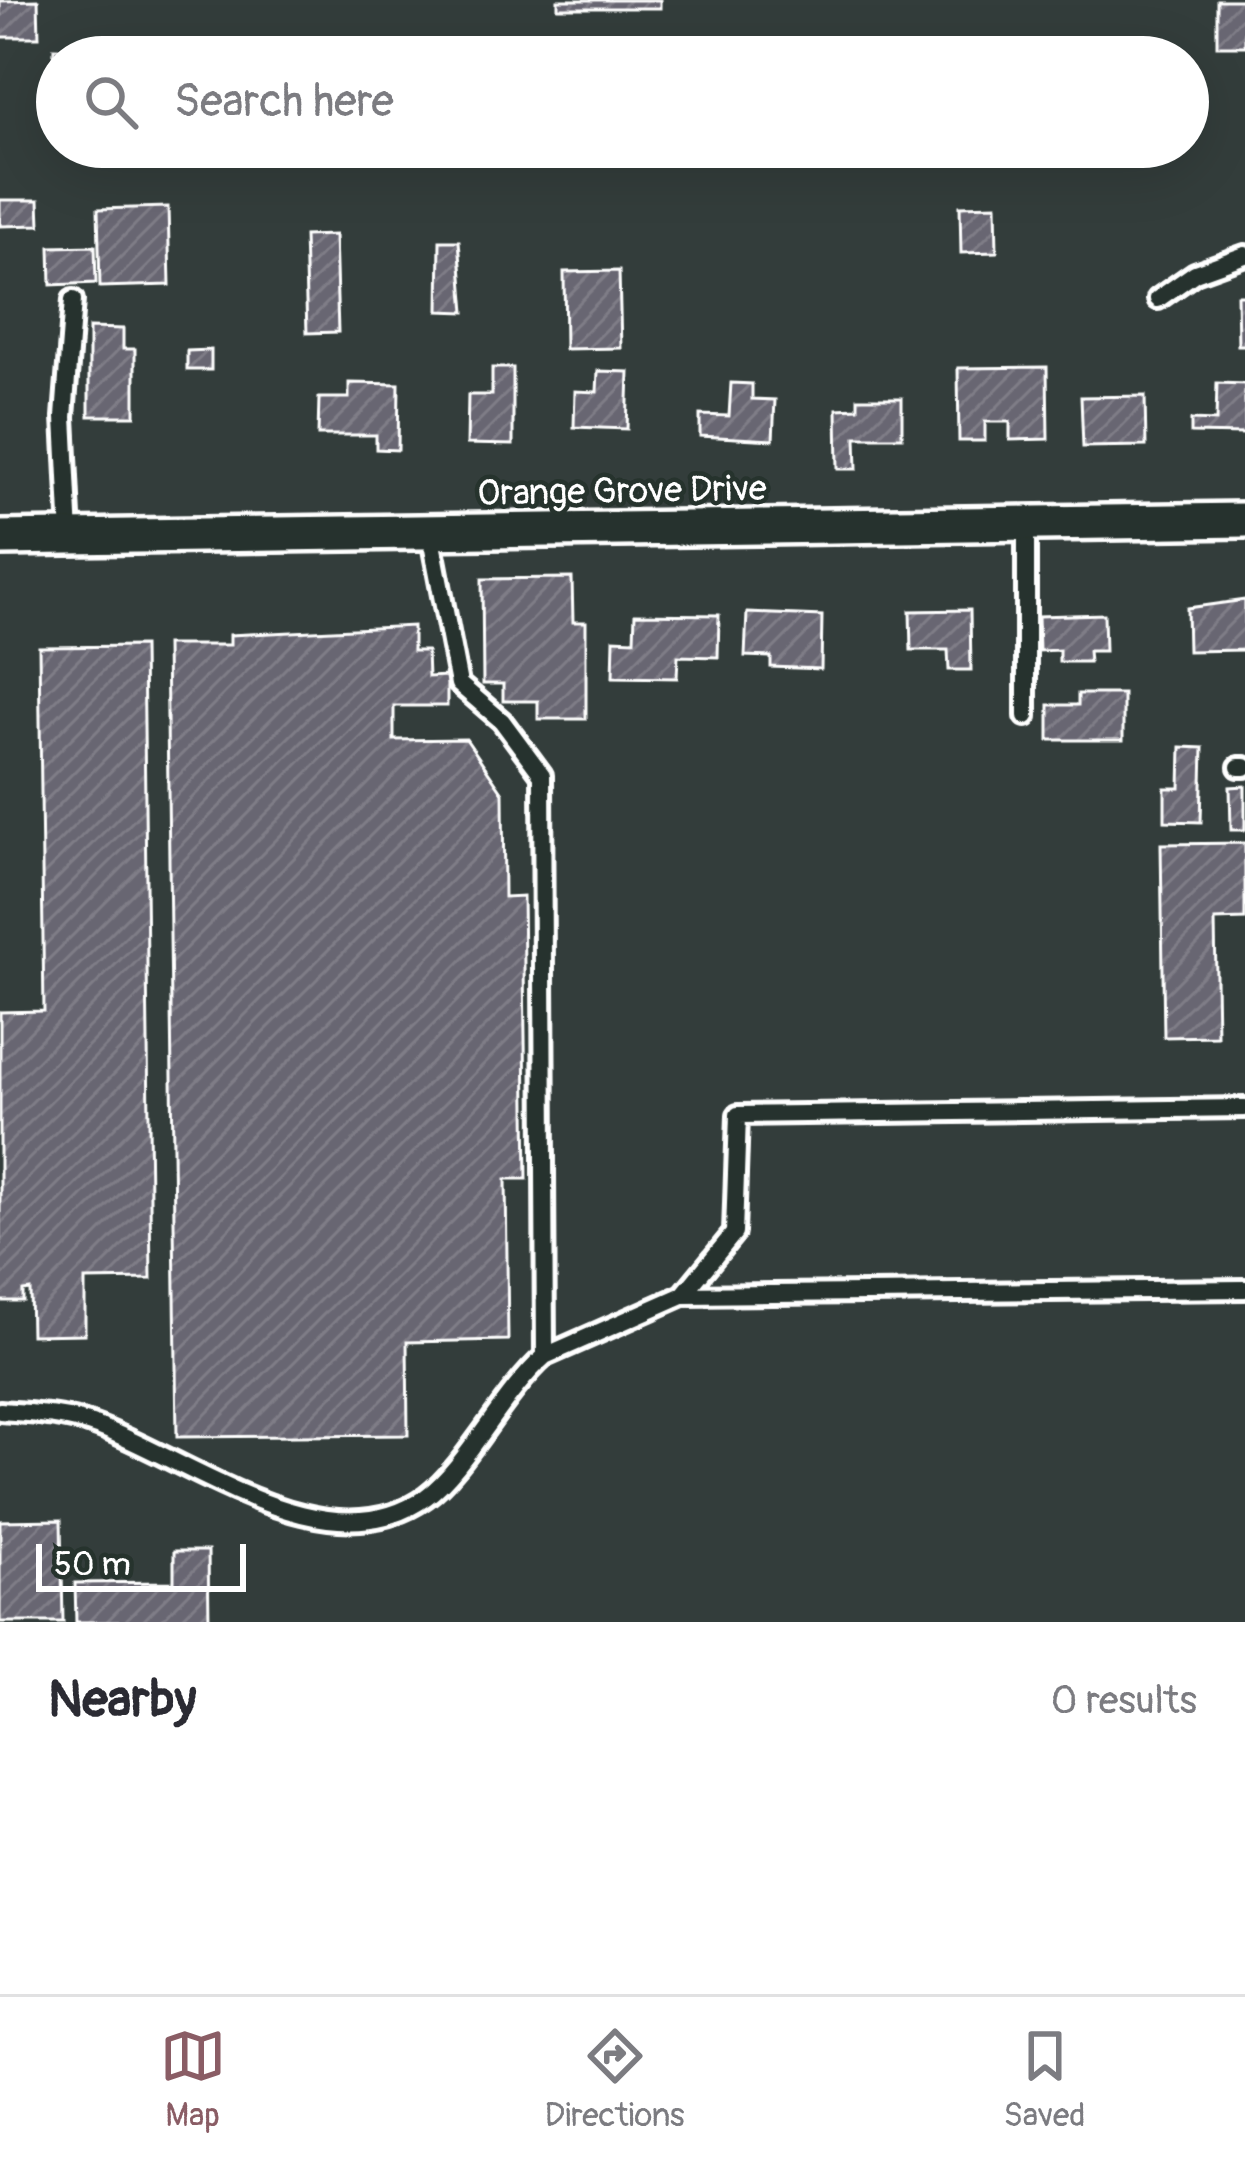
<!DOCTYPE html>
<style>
body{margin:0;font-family:Pangolin,sans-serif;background:#f2f2f3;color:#2b2b33}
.scale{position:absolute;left:36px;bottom:30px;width:210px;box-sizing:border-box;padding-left:12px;border:6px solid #fff;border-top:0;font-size:33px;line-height:42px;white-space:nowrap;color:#fff;-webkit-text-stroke:9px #26332d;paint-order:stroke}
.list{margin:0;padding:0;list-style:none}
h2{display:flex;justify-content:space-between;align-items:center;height:156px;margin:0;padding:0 48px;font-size:51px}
h2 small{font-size:39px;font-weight:400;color:#7c7c81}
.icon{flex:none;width:66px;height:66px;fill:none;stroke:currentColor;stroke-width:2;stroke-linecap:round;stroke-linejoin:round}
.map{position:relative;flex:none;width:1245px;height:1622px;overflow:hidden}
.search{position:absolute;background:#fff;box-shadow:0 12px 48px #0002;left:36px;right:36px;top:36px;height:132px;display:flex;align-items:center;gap:30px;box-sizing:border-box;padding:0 42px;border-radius:66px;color:#7c7c81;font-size:45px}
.sheet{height:372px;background:#fff}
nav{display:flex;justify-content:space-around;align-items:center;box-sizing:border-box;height:168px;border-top:3px solid #e1e1e2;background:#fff;font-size:33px;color:#7c7c81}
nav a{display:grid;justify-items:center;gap:6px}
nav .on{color:#8a5d65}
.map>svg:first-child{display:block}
.building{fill:url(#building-hatch);stroke:#fff;stroke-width:3}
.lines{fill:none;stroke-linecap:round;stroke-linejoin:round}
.service-casing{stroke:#fff;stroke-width:26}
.minor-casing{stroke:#fff;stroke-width:42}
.service{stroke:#26332d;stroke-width:16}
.minor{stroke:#26332d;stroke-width:33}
.labels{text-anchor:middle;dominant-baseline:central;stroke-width:9;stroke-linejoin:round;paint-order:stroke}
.street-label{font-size:36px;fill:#fff;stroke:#26332d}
</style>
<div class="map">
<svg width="1245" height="1622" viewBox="0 0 1245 1622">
<defs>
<pattern id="building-hatch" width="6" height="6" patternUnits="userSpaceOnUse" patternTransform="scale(3)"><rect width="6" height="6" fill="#686672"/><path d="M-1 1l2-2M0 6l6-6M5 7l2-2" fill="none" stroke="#7f7d87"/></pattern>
</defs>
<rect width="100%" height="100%" fill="#333d3b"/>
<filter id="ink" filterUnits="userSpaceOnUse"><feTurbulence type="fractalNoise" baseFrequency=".00833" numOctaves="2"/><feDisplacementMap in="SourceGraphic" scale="24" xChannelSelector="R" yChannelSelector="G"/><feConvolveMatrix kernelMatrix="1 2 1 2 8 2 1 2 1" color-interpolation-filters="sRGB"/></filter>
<g filter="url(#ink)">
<path class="building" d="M38,0L39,37H0V1Z
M558,0H660V8H558Z
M1217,0H1245V46H1217Z
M54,48L139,51V57H57V127H52Z
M0,200H39L40,225L0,226Z
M996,205L997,252L961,253L960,206Z
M168,207L170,285L100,287L98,209Z
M335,235L338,332L307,333L304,236Z
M440,241H459L465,312L439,311Z
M95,246L96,283L51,285L50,247Z
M619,271L621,348L565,349L564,272Z
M1237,295H1245V345H1238Z
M89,328L123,329V349H135V416H89Z
M211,350V370H187V351Z
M1047,367L1048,439L1010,440V422H985V441H959L958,368Z
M492,368H513V445L467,444L468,395H492Z
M598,371L629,372L627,429L574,427L575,391L597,392Z
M349,383L399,384L398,450L376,449V435H318L319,398H349Z
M731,383L752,384V399L775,400L773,440L700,436V415L729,416Z
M1217,383L1245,384V434L1191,433V420L1216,421Z
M1145,396L1146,446L1083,447L1081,397Z
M858,398H902V437H856L857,469H838L837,409L858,408Z
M572,578L573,622H586V719H538V701H503V684H483L482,579Z
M1245,600V650L1188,651L1187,608Z
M970,610L971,670H949L948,650H911L910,611Z
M747,613L822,616L821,669L771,667V657L745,656Z
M635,614L719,615L718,657L678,656L677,678L613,677L614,639L634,640Z
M1104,614L1105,651H1088L1089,662H1059V650L1039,651L1038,616Z
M413,626V651H427L428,677L447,676V706H394V740L466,739L503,793L504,897L523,896L527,1179H506L508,1340L407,1342L408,1435L177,1437L166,645H230V635Z
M143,646L151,1279L85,1280V1334L31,1335L30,1290L23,1291V1301H0V1012L44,1011L39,647Z
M1078,694H1123V740H1049V705H1078Z
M1181,747L1203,748L1201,822L1165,821V788H1180Z
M1245,786V830H1231L1230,787Z
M1245,843V919L1215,920L1217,1036L1164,1037L1161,844Z
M61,1520L63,1622H0V1521Z
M174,1551H208L209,1622H76L75,1583L174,1582Z"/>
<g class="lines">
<g class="service-casing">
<path id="service" d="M1158,299L1195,273L1245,255
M1026,523V716
M70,537L64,417L73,300
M1239,767H1245
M1245,1108L738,1115L734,1233L683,1295L1245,1289
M545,1356L683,1295
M0,1411C32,1413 69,1415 100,1427C192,1462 330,1567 426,1497C466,1468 502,1394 545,1356L542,775L502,721L459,684L430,533"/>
</g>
<g class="minor-casing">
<path id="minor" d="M0,538L1245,520"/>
</g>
<use href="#service" class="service"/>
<use href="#minor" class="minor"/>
</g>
</g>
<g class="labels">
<g class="street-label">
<text transform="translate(622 491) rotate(-1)">Orange Grove Drive</text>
</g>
</g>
</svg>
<div class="scale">50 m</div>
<div class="search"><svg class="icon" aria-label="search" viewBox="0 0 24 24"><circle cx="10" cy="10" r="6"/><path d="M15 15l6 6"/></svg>Search here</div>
</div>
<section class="sheet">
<h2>Nearby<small>0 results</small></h2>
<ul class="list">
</ul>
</section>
<nav>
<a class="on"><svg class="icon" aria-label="map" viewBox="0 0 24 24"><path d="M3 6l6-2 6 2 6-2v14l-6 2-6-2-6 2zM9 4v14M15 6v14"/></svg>Map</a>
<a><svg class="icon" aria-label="directions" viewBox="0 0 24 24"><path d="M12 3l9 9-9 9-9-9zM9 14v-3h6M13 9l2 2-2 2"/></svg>Directions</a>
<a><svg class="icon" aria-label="saved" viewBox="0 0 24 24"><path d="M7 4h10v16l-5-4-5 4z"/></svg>Saved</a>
</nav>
